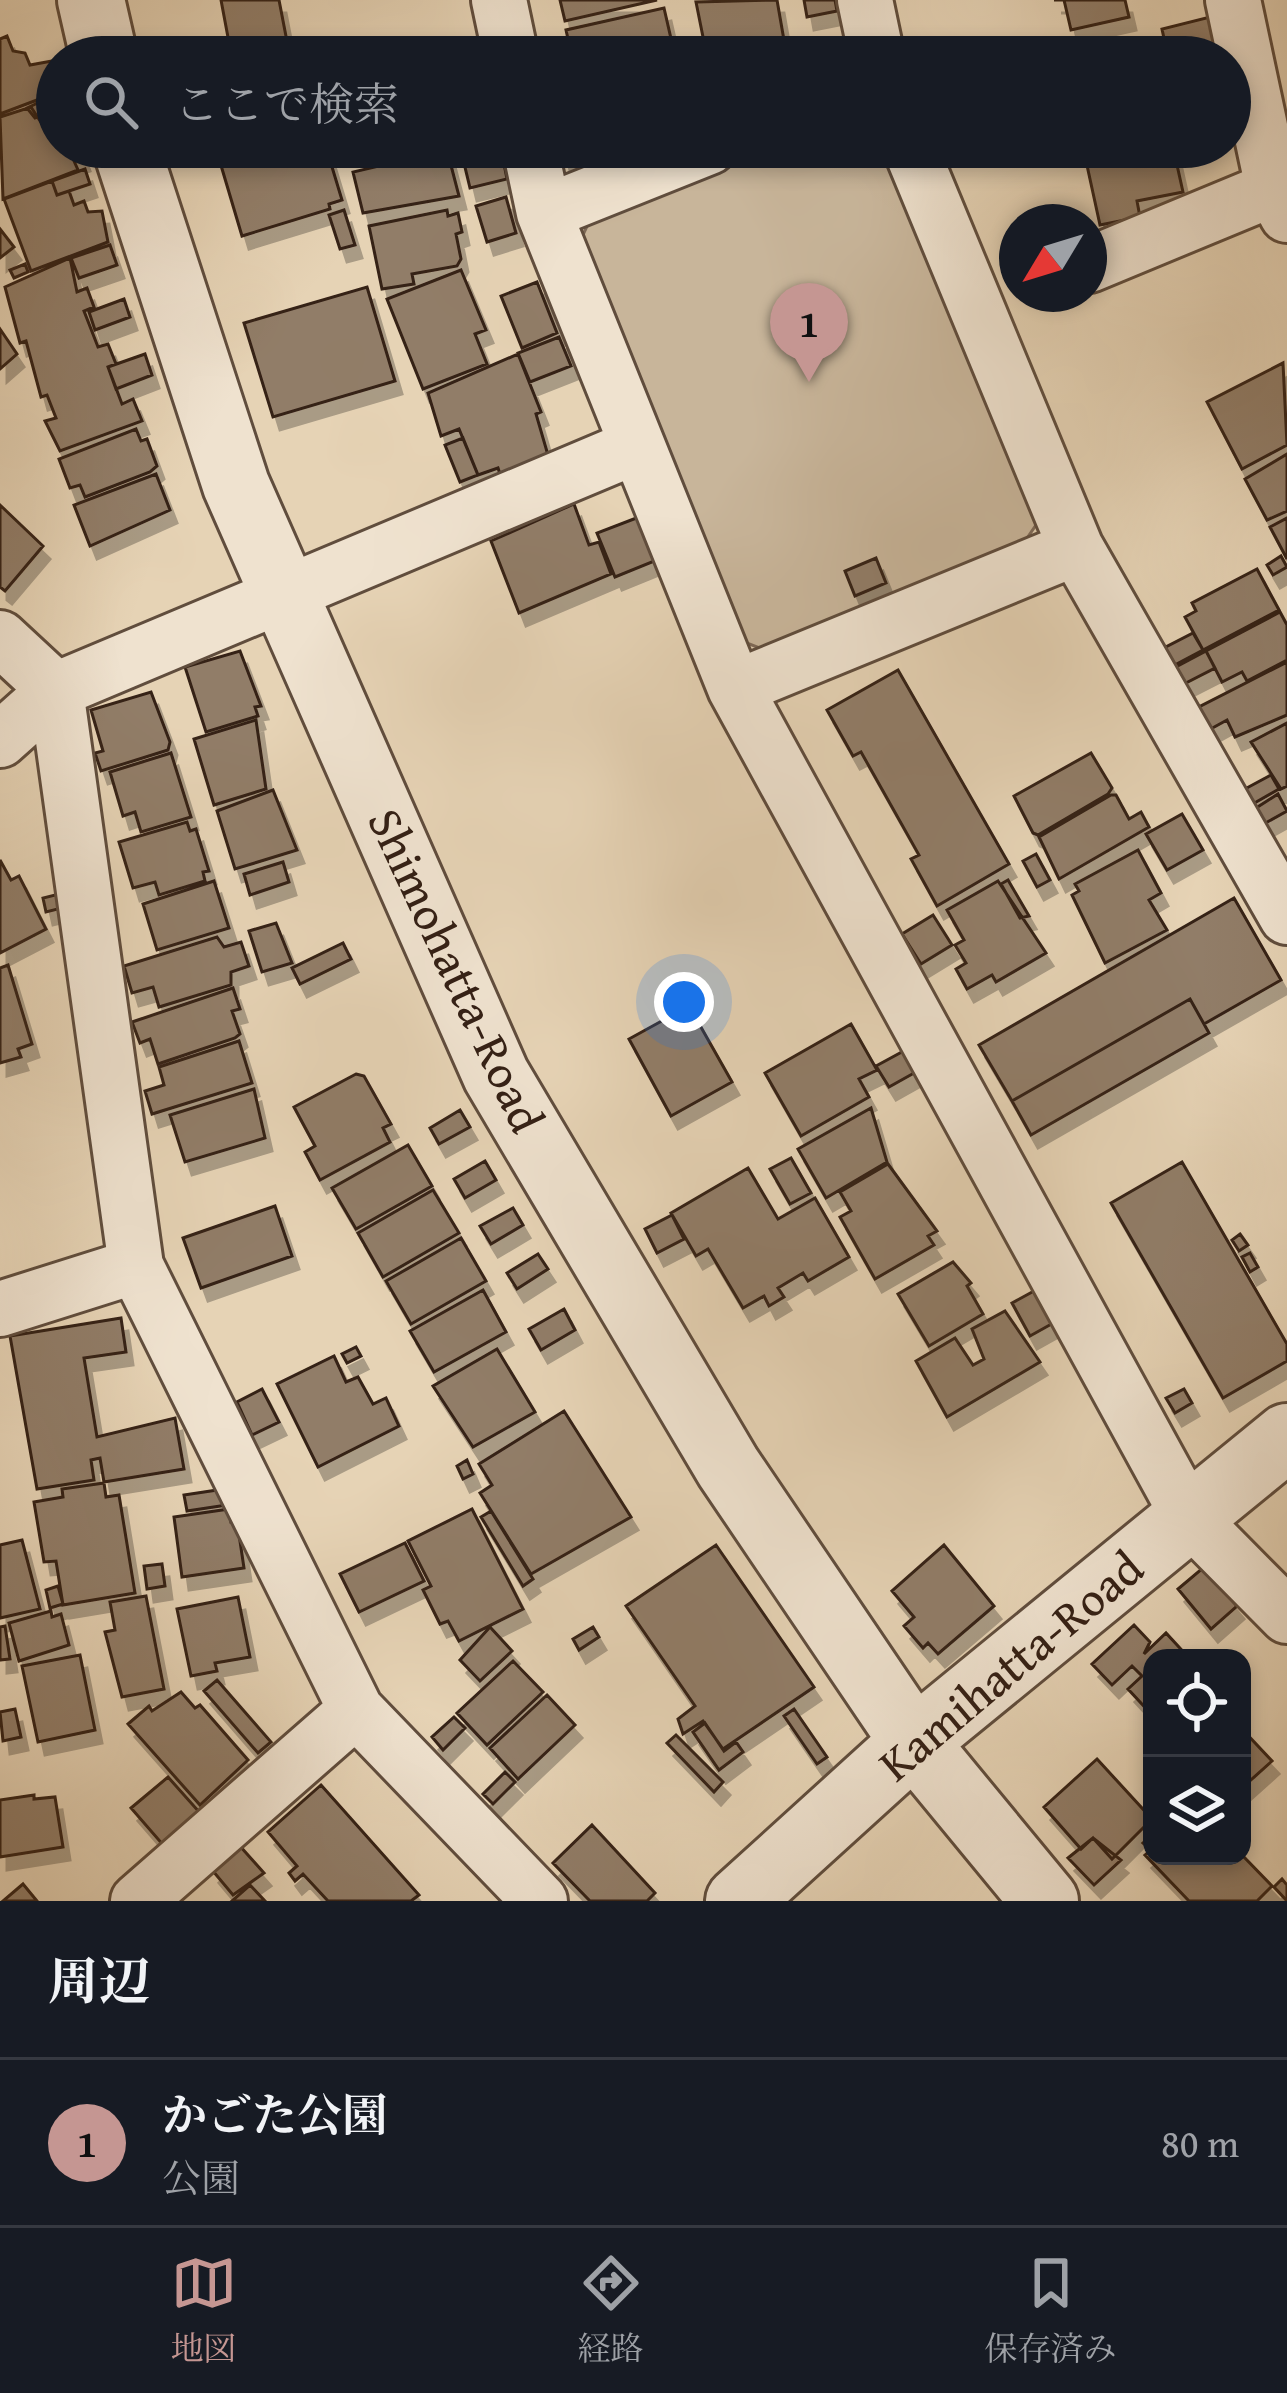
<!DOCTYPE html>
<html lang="ja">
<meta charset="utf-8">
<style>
body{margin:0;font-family:"Gentium Book Plus","Noto Serif JP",serif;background:#20242c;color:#f1f3f6}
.controls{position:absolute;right:36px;bottom:36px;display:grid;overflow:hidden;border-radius:24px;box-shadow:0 6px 18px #0003}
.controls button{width:108px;height:108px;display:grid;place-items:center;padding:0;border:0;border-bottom:3px solid #363941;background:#171b24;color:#f1f3f6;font:60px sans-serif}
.compass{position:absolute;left:999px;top:204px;width:108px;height:108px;border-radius:50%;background:#171b24;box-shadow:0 6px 18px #0003;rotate:232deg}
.you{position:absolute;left:684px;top:1002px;width:42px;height:42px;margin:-30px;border:9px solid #fff;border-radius:50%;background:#1a73e8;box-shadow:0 0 0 18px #1a73e833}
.badge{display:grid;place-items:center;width:78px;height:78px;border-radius:50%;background:#c59692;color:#111;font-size:39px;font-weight:700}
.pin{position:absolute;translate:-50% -99px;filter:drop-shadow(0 3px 6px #0008)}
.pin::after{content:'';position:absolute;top:63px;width:42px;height:36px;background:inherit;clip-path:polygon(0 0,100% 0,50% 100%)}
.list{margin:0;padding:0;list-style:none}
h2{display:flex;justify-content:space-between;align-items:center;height:156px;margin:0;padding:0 48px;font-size:51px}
h2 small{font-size:39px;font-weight:400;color:#9ea1a6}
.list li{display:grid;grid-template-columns:78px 1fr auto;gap:36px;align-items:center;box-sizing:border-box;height:168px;padding:0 48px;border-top:3px solid #363941}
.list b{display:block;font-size:45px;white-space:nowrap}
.list p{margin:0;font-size:39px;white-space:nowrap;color:#9ea1a6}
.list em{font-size:39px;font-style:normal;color:#9ea1a6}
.icon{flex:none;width:66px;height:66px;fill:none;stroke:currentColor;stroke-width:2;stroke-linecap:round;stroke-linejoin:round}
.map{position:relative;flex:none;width:1287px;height:1901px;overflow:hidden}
.search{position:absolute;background:#171b24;box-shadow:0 6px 18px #0003;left:36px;right:36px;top:36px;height:132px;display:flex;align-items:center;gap:30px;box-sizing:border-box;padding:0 42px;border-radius:66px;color:#9ea1a6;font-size:45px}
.sheet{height:324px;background:#171b24}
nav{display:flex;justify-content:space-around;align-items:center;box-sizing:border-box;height:168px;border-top:3px solid #363941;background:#171b24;font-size:33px;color:#9ea1a6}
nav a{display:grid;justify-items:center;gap:6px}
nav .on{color:#c59692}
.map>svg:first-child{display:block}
.green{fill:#c8b59a;stroke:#7e6a58;stroke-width:3}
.building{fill:#917d68;stroke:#342015;stroke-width:3;filter:url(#shadow)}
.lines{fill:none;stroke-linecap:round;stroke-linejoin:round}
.minor-casing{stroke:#604d3d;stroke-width:60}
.tertiary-casing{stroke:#604d3d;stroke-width:72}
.minor{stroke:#efe2cf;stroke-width:54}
.tertiary{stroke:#efe2cf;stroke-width:66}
.labels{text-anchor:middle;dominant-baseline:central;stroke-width:12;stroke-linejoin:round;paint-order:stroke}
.street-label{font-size:48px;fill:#342015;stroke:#efe2cf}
</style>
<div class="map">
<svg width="1287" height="1901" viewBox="0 0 1287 1901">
<defs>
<filter id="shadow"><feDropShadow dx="7" dy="13" stdDeviation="0" flood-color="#0004"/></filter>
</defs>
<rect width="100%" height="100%" fill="#e6d3b5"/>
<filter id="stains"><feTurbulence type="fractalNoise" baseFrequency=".00167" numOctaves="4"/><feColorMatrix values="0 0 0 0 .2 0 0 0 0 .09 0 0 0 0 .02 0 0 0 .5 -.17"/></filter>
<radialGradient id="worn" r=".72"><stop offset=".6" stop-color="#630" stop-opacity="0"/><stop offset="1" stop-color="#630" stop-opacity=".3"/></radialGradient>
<path class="green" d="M777,147H888L1038,522L1025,541L762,649L739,640L580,241L589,222Z"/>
<path class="building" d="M221,0H279L290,57H224L223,49L230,48Z
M560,0H657L565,21Z
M777,0L785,46L777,48L779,57H707L696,2Z
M804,0H835L837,11L807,17Z
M1054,0H1125L1129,17L1071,30L1064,0Z
M664,8L672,43L612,57H572L566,30Z
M1210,17L1219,57H1168L1162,29Z
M7,36L13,51L25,53L30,65L52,61L57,83L50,85L53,94L0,114V39Z
M1150,41L1153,57H1073Z
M57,94V110L35,118L27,108Z
M31,107L46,130L56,127L57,147H79L83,158L74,161L78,170L3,199L0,117Z
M255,147H326L342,200L329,204L330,209L242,236L220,162Z
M360,147H422L364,160Z
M561,147H596L598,156L564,163Z
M1083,147H1173L1183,192L1137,201L1140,217L1100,225Z
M447,150L459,196L363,213L353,172Z
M502,154L507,179L470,188L464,163Z
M85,169L90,184L57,195L52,181Z
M52,181L57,195L69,191L74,205L84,201L88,212L102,211L108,242L31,271L4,199Z
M506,197L516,233L487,242L476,206Z
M344,210L355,245L340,249L329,215Z
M447,210L448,216L458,213L462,232L456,234L461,259L457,266L412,274L414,284L382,289L369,226Z
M0,229L14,247L0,258Z
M110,245L117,265L79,278L71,258Z
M70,258L77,292L87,288L94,307L84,311L98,347L108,344L116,364L108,367L122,404L133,399L142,421L60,451L45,421L56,418L47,395L41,397L26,341L20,343L5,287Z
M25,264L28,272L14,278L10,270Z
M461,270L486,330L475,334L487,364L423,389L387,299Z
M537,282L557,333L522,348L501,296Z
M367,287L395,381L273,417L244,323Z
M124,299L130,317L95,330L89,312Z
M0,329L17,354L0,369Z
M559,337L571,366L530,382L518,353Z
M145,354L152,375L116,389L108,367Z
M518,354L541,412L536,414L548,455L500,474L498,468L478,475L459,429L441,436L428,393Z
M1283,363L1287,445L1242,469L1207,402Z
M136,429L141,441L147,439L157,466L150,472L85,497L80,485L70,488L59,459Z
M463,438L478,475L460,482L445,445Z
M1287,454V511L1267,520L1245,479Z
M156,474L170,510L90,546L74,505Z
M574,504L589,545L599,542L611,574L519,613L491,541Z
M0,505L43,546L5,591L0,587Z
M639,517L657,560L615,577L597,533Z
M1287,518V559L1270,527Z
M1281,556L1287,567L1273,575L1267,565Z
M876,558L886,583L855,596L845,571Z
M1257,569L1279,610L1203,650L1185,617L1196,611L1192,603Z
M1280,612L1287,625V660L1247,681L1242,672L1222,682L1206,651Z
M1193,633L1203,650L1171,667L1162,649Z
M240,651L261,706L255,707L258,716L206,732L185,667Z
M1206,651L1215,668L1182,685L1174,668Z
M1287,662V715L1235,737L1227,720L1207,731L1195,709Z
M898,670L1009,864L937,906L911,859L919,855L861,752L853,756L827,710Z
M151,692L170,742L168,750L101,771L95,753L103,751L91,710Z
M256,720L266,789L214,805L194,739Z
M1287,723V786L1281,789L1251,742Z
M171,753L191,817L141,832L135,812L123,816L110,772Z
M1091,753L1112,788L1108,794L1038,835L1033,833L1014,796Z
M1271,775L1279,789L1251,805L1243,790Z
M273,790L297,850L235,869L217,811Z
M1278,794L1287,811L1262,825L1253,810Z
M1111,795H1116L1129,819L1141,812L1149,827L1059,879L1039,837Z
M1182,814L1203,850L1167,870L1146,834Z
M187,822L190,831L196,829L209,871L203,872L205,881L159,895L155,882L133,888L119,842Z
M1138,850L1161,893L1149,900L1167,930L1105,963L1072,895L1079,891L1075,884Z
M1036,854L1050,880L1037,887L1023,861Z
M0,860L11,880L19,876L46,929L0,953Z
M283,862L289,882L250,895L244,874Z
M1008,880L1029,916L1020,918L1001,884Z
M214,881L229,928L157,950L143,904Z
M998,881L1046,953L996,982L992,975L967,989L956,969L966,963L955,945L964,940L947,910Z
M63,893L66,907L46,912L43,898Z
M1234,898L1281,980L1204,1024L1190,999L1012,1101L979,1045Z
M933,915L952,945L921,964L902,934Z
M276,923L292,963L262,972L249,931Z
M217,937L224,947L241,942L249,966L231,972V985L159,1007L153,987L132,993L124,966Z
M343,943L351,959L300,984L292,968Z
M8,965L32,1044L18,1049L21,1057L0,1063V968Z
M233,988L240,1009L232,1011L240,1034L235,1038L158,1064L150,1039L140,1043L132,1022Z
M1190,999L1209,1033L1031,1135L1012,1101Z
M689,1006L732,1082L671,1116L629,1039Z
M851,1024L877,1070L859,1079L869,1097L801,1136L765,1073Z
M239,1041L252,1083L152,1114L145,1091L164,1085L159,1067Z
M911,1047L923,1068L889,1087L876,1066Z
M356,1074L364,1076L391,1124L383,1128L390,1142L320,1180L305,1152L315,1146L294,1107Z
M254,1089L265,1138L185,1162L170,1115Z
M871,1108L887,1162L826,1198L798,1149Z
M460,1110L470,1127L439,1144L430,1128Z
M408,1145L432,1186L356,1229L332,1188Z
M791,1158L811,1193L790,1204L770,1169Z
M485,1161L496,1180L465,1198L454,1179Z
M1182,1162L1287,1344V1361L1223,1398L1111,1203Z
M888,1164L937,1231L928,1236L934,1245L875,1279L840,1217L851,1211L840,1192Z
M748,1168L778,1219L815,1198L849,1257L808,1281L803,1273L778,1288L784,1297L769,1306L764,1296L743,1308L708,1249L696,1256L671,1213Z
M433,1190L459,1233L383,1277L358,1233Z
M275,1206L292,1256L201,1288L183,1238Z
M513,1208L523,1225L491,1244L480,1226Z
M672,1215L684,1239L657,1253L645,1229Z
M1240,1234L1248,1245L1239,1251L1232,1240Z
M461,1238L486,1281L411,1324L386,1281Z
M1250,1253L1258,1267L1250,1272L1242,1257Z
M538,1254L548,1269L517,1289L507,1273Z
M953,1262L971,1283L967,1286L983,1314L929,1346L898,1294Z
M1045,1285L1064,1317L1030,1336L1012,1303Z
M483,1290L506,1332L434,1372L410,1331Z
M564,1309L575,1330L541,1350L529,1329Z
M1005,1311L1040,1362L947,1417L916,1361L955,1338L973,1365L984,1359L972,1329Z
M121,1318L126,1352L84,1358L97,1437L175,1418L184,1469L104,1482L100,1458L91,1460L94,1480L37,1489L10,1336Z
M356,1347L361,1356L347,1363L342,1354Z
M497,1349L535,1412L473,1447L433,1386Z
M334,1356L346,1382L358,1377L373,1404L386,1398L399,1426L318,1467L277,1384Z
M262,1389L279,1422L252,1435L237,1402Z
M1184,1389L1192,1403L1175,1413L1166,1398Z
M564,1411L631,1517L531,1574L480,1493L492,1485L479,1464Z
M467,1460L473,1474L463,1479L457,1466Z
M104,1483L106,1497L119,1495L135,1593L63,1605L56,1561L44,1562L34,1502L63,1497L62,1489Z
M224,1489L227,1505L187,1511L184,1495Z
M229,1509L231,1522L237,1521L244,1568L182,1577L174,1517Z
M472,1509L523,1609L459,1641L448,1621L440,1624L423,1590L431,1586L408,1541Z
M491,1511L533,1579L523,1586L481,1517Z
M22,1540L40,1609L0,1618V1545Z
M405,1543L424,1581L359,1612L340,1574Z
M716,1545L814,1687L723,1749L703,1721L683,1734L678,1719L695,1706L626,1606Z
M944,1545L994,1606L938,1654L928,1643L923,1648L904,1626L914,1617L892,1591Z
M162,1564L165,1586L147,1589L144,1566Z
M1204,1567L1237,1606L1211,1629L1178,1589Z
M58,1586L63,1604L50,1608L46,1590Z
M146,1596L164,1689L122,1697L105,1632L115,1630L110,1602Z
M238,1597L250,1657L215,1663L217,1671L191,1676L177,1609Z
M51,1611L52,1617L61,1614L69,1645L19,1661L9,1623Z
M1134,1625L1150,1642L1144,1654L1166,1633L1189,1658H1152V1715L1128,1689L1142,1676L1132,1666L1112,1685L1092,1664Z
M5,1626L10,1659L0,1660V1627Z
M490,1627L512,1651L480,1681L460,1660Z
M593,1627L599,1637L579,1650L573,1639Z
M80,1655L95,1730L38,1742L22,1666Z
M513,1661L543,1692L487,1745L457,1713Z
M217,1680L271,1742L258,1753L204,1691Z
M181,1692L195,1708L200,1705L248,1760L200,1805L128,1724L149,1706L152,1711Z
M547,1695L575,1725L518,1779L490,1748Z
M15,1709L21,1737L3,1741L0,1712Z
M794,1709L827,1757L817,1764L784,1716Z
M454,1717L465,1728L443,1750L432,1737Z
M705,1723L724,1751L736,1742L743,1752L719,1770L693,1732Z
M1242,1729L1272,1761L1242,1788Z
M676,1735L723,1782L714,1792L667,1743Z
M1097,1759L1152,1819L1112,1859L1093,1838L1081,1849L1044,1807Z
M505,1772L515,1782L493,1804L483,1794Z
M168,1777L201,1814L164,1846L131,1808Z
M321,1785L419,1895L411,1901H328L303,1874L295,1881L289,1873L297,1866L268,1832Z
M34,1795V1799L55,1797L63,1847L0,1857V1800Z
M592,1825L655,1893L647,1901H590L553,1863Z
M1152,1835V1856L1242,1855L1272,1886L1257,1901H1189L1145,1855L1151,1850L1143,1843Z
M1093,1838L1121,1860L1094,1885L1068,1858Z
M239,1845L264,1873L233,1895L212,1870Z
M1282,1879L1287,1885V1901L1274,1887Z
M23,1884L37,1901H3Z
M250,1885L265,1901H232L248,1887Z"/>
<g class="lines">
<g class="minor-casing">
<path id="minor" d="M499,0L511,57
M865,0L877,57
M1233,0L1273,188L1287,215
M530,147L544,213L735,688L1189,1517L1287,1616
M910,147L1076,548L1287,917
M544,213L709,147
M1089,265L1287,183
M0,638L56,690L136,1266L356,1710L540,1901
M735,688L1076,548
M0,740L56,690L637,446
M0,1309L136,1266
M138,1901L356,1710"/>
</g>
<g class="tertiary-casing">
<path id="tertiary" d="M91,0L104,57
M126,147L236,485L496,1075L728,1467L914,1742L1045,1901
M739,1901L914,1742L1287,1437"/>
</g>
<use href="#minor" class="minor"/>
<use href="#tertiary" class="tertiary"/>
</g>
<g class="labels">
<g class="street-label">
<text transform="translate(457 970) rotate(65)">Shimohatta-Road</text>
<text transform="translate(1010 1665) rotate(-40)">Kamihatta-Road</text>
</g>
</g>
<rect width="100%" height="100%" filter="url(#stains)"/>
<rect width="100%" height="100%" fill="url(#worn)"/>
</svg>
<div class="controls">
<button><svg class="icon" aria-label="locate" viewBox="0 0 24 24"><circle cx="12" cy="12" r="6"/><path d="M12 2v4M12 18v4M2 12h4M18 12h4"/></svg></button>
<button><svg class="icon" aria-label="layers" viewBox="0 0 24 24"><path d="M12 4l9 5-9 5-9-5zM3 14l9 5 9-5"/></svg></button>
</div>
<svg class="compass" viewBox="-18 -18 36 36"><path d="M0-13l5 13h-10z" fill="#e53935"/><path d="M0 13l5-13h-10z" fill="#9ea1a6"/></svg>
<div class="you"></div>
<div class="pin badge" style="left:809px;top:382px">1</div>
<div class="search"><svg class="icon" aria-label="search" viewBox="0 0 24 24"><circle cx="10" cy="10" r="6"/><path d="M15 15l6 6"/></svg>ここで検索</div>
</div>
<section class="sheet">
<h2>周辺<small></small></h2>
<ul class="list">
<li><span class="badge">1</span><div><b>かごた公園</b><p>公園</p></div><em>80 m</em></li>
</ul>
</section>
<nav>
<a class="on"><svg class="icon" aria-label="map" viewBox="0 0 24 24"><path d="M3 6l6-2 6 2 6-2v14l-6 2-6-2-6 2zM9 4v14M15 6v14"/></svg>地図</a>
<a><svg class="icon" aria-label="directions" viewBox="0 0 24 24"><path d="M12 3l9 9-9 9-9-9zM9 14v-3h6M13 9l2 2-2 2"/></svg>経路</a>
<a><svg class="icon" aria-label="saved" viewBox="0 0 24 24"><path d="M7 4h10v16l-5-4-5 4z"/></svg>保存済み</a>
</nav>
